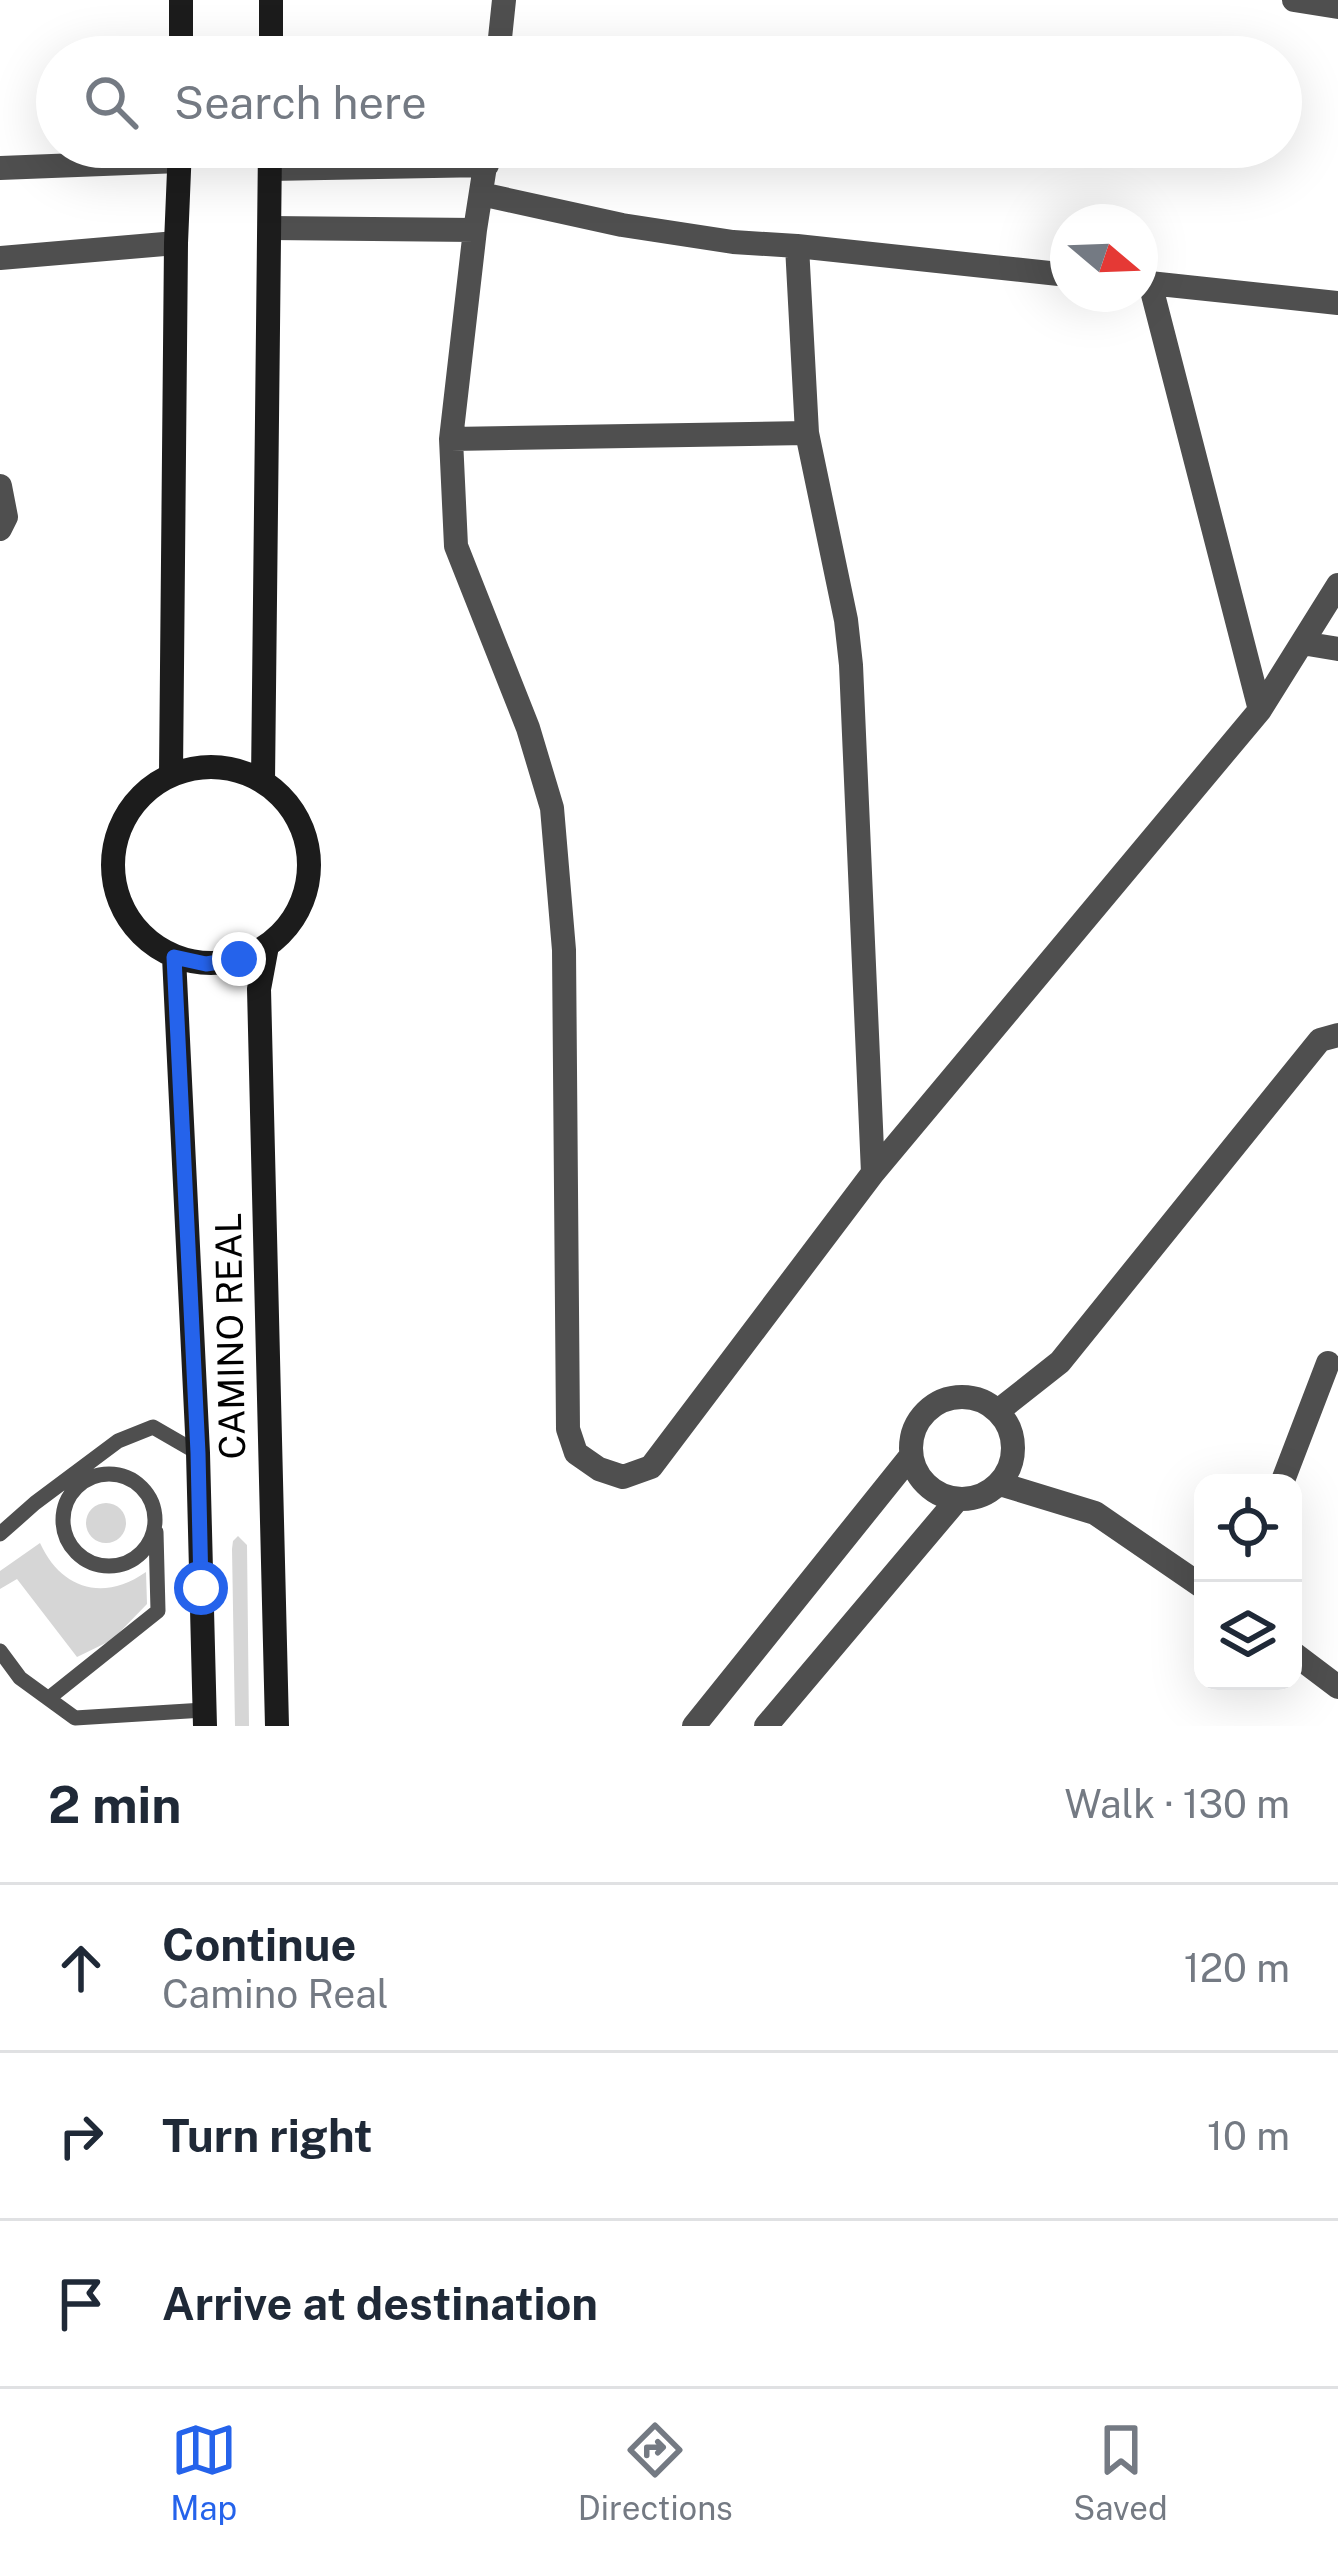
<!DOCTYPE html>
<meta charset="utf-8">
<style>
body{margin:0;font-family:"Public Sans",sans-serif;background:#f6f6f7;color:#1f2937}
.controls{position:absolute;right:36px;bottom:36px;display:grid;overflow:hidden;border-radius:24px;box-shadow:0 12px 48px #0002}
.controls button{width:108px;height:108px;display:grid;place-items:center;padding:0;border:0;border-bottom:3px solid #e0e1e3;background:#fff;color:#1f2937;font:60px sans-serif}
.compass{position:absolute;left:1050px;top:204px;width:108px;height:108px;border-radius:50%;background:#fff;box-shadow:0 12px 48px #0002;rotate:109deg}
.stop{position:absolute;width:36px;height:36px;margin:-27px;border:9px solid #2563eb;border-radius:50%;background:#fff}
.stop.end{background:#2563eb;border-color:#fff;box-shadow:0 3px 12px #0008}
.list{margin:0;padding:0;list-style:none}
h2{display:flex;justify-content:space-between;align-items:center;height:156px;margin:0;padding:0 48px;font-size:51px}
h2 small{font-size:39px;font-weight:400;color:#747a83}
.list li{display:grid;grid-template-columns:78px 1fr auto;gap:36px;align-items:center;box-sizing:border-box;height:168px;padding:0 48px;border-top:3px solid #e0e1e3}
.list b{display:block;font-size:45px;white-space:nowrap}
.list p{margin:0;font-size:39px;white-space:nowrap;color:#747a83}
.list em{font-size:39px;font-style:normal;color:#747a83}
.icon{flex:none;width:66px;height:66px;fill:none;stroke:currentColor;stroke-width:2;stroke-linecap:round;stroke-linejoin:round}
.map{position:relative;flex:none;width:1338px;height:1726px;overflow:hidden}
.search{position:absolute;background:#fff;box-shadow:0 12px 48px #0002;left:36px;right:36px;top:36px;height:132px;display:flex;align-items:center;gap:30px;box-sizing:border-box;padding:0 42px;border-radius:66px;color:#747a83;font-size:45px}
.sheet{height:660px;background:#fff}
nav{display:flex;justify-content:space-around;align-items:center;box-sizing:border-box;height:168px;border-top:3px solid #e0e1e3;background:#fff;font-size:33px;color:#747a83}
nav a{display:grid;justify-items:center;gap:6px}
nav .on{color:#2563eb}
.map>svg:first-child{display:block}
.green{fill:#d6d6d6}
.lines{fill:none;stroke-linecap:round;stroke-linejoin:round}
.service{stroke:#4f4f4f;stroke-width:15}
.minor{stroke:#4f4f4f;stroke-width:24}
.secondary{stroke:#1c1c1c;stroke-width:24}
.route{stroke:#2563eb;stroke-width:15}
.labels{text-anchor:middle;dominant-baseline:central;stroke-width:10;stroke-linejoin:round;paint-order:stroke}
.street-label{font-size:36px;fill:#000;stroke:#fff}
</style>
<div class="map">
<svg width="1338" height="1726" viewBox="0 0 1338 1726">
<rect width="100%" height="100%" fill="#fff"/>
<path class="green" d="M86 1523a20 20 0 1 1 40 0a20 20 0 1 1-40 0Z
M238,1536L247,1545L249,1726H235L232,1549L233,1541Z
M40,1543C61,1589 103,1602 146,1572L147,1604L112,1640L77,1657L17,1579L0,1589V1571Z"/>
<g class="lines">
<path class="service" d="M63 1520a46 46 0 1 1 92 0a46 46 0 1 1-92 0Z
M0,1534L35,1503L118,1441L153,1427L198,1453
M0,1651L20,1678L75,1718L204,1710
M49,1698L158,1611L156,1532"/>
<path class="minor" d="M1294,0L1338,7
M498,57L504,0
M488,147L475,230L451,439L456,546L528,728L552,808L564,950L568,1429L576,1453L599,1469L623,1477L651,1467L873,1173L1260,710L1338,585
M0,168L180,161
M270,169L487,165
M481,194L622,225L733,242L797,246L1068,275
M270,228L475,230
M797,246L807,433L846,620L851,665L873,1173
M0,258L176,243
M1140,282L1338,303
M1150,283L1260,710
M451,439L807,433
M0,486L6,517L0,529
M1302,643L1338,649
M911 1448a51 51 0 1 1 102 0a51 51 0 1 1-102 0Z
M998,1411L1060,1362L1320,1040L1338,1035
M1282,1483L1328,1363
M1000,1484L1095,1513L1203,1587
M1293,1653L1338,1687
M694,1726L910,1457
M766,1726L956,1501"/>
<path class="secondary" d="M181,57V0
M271,57V0
M113 865a98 98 0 1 1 196 0a98 98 0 1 1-196 0Z
M171,774L176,243L180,147
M263,781L270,147
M267,946L259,989L277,1726
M174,957L198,1453L205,1726"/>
</g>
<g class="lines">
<path class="route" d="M201,1588L198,1453L174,957L206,964L239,959"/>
</g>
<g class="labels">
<g class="street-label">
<text transform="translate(230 1336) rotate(-91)">CAMINO REAL</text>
</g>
</g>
</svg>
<div class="controls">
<button><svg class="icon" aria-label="locate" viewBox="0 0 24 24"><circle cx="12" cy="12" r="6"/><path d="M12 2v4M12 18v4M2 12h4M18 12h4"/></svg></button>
<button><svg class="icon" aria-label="layers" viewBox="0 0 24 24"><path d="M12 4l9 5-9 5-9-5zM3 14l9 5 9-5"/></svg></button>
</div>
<svg class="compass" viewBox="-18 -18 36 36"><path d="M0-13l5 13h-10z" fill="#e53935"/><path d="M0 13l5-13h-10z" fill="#747a83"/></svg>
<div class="stop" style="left:201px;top:1588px"></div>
<div class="stop end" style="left:239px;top:959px"></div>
<div class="search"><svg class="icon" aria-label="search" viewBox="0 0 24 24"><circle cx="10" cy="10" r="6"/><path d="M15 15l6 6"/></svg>Search here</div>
</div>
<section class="sheet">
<h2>2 min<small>Walk · 130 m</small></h2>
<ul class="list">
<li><svg class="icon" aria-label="ahead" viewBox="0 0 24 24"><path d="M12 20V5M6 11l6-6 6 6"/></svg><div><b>Continue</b><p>Camino Real</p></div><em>120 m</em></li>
<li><svg class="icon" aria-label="right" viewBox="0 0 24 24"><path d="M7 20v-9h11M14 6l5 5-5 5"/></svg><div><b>Turn right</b></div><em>10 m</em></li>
<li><svg class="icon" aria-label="arrive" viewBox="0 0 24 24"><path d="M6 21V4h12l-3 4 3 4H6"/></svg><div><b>Arrive at destination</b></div></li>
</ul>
</section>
<nav>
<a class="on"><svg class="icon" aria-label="map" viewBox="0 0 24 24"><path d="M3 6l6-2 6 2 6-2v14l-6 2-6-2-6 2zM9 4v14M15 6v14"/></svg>Map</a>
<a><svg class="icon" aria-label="directions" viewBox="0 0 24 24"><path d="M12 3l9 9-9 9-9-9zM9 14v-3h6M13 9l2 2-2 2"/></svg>Directions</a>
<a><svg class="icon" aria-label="saved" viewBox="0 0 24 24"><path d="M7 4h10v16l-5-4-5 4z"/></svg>Saved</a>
</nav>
